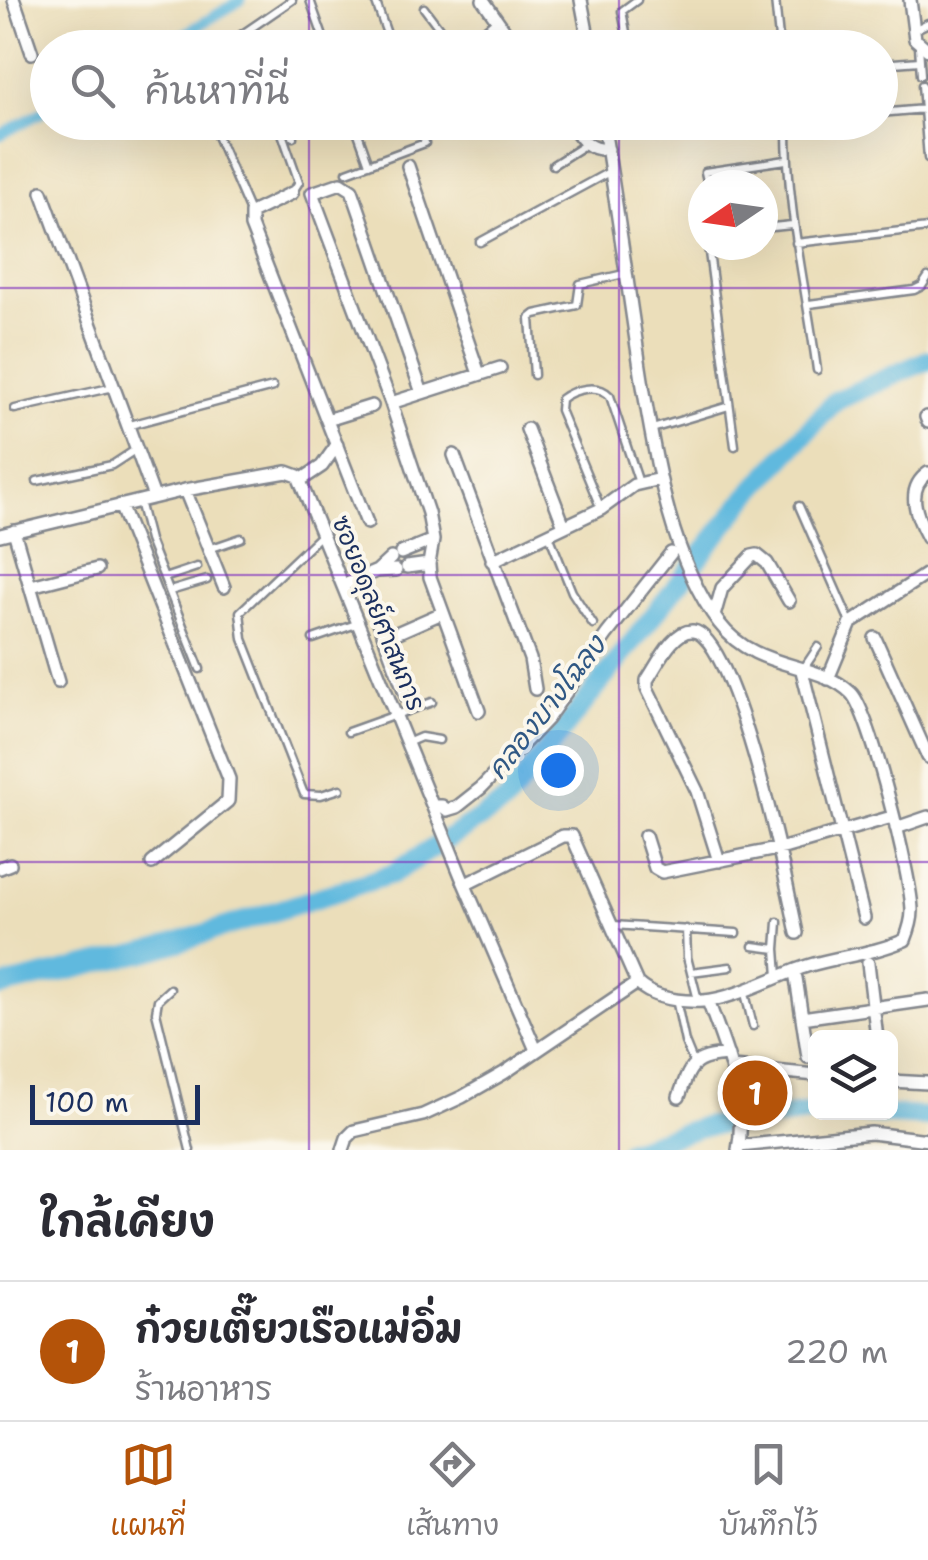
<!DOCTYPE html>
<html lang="th">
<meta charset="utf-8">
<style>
body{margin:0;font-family:"Shantell Sans","Playpen Sans Thai",sans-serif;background:#f2f2f3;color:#2b2b33}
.controls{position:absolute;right:30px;bottom:30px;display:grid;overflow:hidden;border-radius:15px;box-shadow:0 10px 40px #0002}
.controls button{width:90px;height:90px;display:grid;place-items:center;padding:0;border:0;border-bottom:2px solid #e1e1e2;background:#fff;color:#2b2b33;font:50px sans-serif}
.compass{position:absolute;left:688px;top:170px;width:90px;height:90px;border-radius:50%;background:#fff;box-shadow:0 10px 40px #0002;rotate:257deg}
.scale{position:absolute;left:30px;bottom:25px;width:170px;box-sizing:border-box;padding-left:10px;border:5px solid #1b2f5e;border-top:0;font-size:28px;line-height:35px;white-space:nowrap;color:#1b2f5e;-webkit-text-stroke:8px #fbf7ec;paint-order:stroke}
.you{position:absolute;left:558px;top:770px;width:35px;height:35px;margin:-25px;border:8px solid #fff;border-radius:50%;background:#1a73e8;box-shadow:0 0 0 15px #1a73e833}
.badge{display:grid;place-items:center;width:65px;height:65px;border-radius:50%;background:#b45309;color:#fff;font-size:32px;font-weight:700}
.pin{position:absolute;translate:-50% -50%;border:5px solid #fff;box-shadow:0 2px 10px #0006}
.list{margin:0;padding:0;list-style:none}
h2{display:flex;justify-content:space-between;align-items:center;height:130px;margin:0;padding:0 40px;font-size:42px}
h2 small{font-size:32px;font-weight:400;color:#7c7c81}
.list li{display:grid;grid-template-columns:65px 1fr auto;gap:30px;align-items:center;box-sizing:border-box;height:140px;padding:0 40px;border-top:2px solid #e1e1e2}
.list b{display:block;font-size:38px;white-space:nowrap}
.list p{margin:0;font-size:32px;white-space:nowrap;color:#7c7c81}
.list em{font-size:32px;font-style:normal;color:#7c7c81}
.icon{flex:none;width:55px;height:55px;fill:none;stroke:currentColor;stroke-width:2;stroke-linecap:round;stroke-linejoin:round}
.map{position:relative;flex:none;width:928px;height:1150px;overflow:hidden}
.search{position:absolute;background:#fff;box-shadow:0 10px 40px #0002;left:30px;right:30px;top:30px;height:110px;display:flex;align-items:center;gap:25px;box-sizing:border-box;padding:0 35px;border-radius:55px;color:#7c7c81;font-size:38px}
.sheet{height:270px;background:#fff}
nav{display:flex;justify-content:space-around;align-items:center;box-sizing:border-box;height:140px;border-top:2px solid #e1e1e2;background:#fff;font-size:28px;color:#7c7c81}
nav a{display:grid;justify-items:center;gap:5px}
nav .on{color:#b45309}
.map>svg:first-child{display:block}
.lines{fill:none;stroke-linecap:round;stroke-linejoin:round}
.canal{stroke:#60b9de;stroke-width:11}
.river{stroke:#60b9de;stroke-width:20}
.building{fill:url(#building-hatch)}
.lane-casing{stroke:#83868c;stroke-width:11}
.street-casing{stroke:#83868c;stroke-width:16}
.lane{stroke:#fff;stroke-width:6}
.street{stroke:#fff;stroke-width:11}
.grid{fill:none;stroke:#7b2cbf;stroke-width:2.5;stroke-opacity:0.55}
.labels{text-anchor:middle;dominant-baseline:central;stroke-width:8;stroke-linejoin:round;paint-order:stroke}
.street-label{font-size:25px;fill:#1b2f5e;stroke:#fbf7ec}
.water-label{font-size:28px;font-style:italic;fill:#305884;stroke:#fbf7ec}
</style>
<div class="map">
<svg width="928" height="1150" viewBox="0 0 928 1150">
<defs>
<pattern id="building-hatch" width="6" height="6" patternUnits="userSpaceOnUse" patternTransform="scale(2.5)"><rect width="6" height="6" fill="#eea1cc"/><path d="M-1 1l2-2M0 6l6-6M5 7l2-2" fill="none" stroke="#c084a9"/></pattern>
</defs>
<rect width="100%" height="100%" fill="#fbf7ec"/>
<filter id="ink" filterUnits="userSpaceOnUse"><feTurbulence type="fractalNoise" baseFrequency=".01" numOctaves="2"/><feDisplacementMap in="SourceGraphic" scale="20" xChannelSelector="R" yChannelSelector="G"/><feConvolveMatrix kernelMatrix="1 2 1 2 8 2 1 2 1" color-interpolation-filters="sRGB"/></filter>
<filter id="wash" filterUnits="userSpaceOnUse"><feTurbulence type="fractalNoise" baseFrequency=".0048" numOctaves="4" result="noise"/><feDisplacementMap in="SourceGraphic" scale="40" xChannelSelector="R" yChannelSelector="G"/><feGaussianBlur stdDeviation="2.25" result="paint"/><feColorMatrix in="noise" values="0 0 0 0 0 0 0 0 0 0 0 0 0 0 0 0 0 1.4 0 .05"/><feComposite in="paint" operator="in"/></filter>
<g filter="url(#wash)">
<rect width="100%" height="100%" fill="#ebdeba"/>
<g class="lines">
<path class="canal" d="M162,48L241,0
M0,135L48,109"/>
<path class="river" d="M0,987L153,950L392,874L506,802L747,497L835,401L928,360
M834,1112L928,1117
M629,1150L701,1127L816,1112"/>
</g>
<g id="blocks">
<path class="building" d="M744,1078L764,1080L768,1110H749Z"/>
</g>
</g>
<g filter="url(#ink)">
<use href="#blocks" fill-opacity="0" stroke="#83868c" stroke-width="2.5"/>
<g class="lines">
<g class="lane-casing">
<path id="lane" d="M310,0L327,48
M375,0L392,48
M775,0L780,48
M424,8L454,48
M914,30L928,23
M247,31L260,48
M247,32L251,48
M919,46L921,75
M222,48L292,0
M629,48L622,11L637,0
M880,64L920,61
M922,85L928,158
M880,113L924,109
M211,122L250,212
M278,122L299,182L292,193
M288,122L293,137
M354,122L369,164
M787,122C786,207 806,287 817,370
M553,165L586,144
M347,172L425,143L418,122
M708,185L705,172L786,160
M763,228L792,225
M480,242L611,171
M796,243L928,228
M708,245L735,446
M809,304L914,290L922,286L928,277
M534,375L530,318L535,314L577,305L580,284L624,274
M15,409L114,387
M130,425L273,387
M652,429L729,406
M37,481L112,465L138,448
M139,501L149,540L200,669
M799,506L850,622
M601,509L560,410L561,399C574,389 598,383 610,396L639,483
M322,534L240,612L243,639L304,794L321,795L340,789
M549,535L572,592L593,624
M209,549L241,538
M164,578L197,567
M170,591L207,580
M313,639L359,623
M802,671L818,647
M348,732L432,702
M407,743L421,737L439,740
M613,925L736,933
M686,929L687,957L698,1000
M753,946L776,949
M691,972L730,967
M778,976L776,949L778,922
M170,989L158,1000L156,1012L190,1150
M744,989L753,1026
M676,999L685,1042L694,1064"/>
</g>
<g class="street-casing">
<path id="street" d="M14,0L32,53
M483,0L517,48
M581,0L590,48
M910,0L915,39L928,50
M466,48L498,22
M570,122C581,138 587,151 608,149
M408,166L479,374
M42,192L154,497
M292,193L251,213V226L367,523
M422,393L352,190L341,183L312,193L391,403L428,513L433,540L429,564L430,577L479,711
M391,403L500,368
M926,417L928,422
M327,420L372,406
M527,429L564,526
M454,455L530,659L535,689
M928,473C905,489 916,516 928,538
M301,480L322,466L337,445
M185,490L224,587
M120,505L229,779L228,801L152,863
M14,531L58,682
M0,535L185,490L287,472L298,476L461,876L536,1050
M401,553L433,540
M391,558L377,571L396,570
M492,561L601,509L634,485L660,479
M407,567L429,564
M344,585L377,571
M31,586L97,569
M371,601L407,698
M714,616L722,588L752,556L757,555L767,563L789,601
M385,638L442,613
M875,638L928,757
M802,671L864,918
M828,679L851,623L928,573
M433,806H442L447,810L457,807L481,788L547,719L607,634L671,553
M896,828L928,817
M645,836L655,868L662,872L787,847L892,817
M719,861L697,791L647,688V680C657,666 673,629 693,631C736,635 788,889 797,933
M0,868L10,864
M466,884L563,836H572L637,983C654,999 681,1002 703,1001C734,999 776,976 807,966C840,956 873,954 905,940C909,930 912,921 912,911C912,880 870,711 851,693C817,660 756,672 719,623C671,559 656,463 643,386C629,298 618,210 603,122
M868,963L877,1038
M796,978L808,1057
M708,1001C725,1047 748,1100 738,1150
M802,1018L928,1000
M732,1067L816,1075
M890,1081L928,1083
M679,1097C690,1065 693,1057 728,1055
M739,1146L871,1133L928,1140
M343,1150L347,1138L354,1131L423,1115L462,1097L504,1073L637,983"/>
</g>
<use href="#lane" class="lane"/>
<use href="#street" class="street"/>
</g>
</g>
<path class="grid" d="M309,0V48M619,0V48M309,122V1150M619,122V1150M0,288H928M0,575H928M0,862H928"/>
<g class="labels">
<g class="street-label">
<text transform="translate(379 613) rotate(68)">ซอยอดุลย์ศาสนการ</text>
</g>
<g class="water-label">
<text transform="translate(546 707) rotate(-52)">คลองบางโฉลง</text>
</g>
</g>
</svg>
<div class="controls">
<button><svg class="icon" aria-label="layers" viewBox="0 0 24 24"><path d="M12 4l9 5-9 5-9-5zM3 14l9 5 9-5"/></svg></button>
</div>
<svg class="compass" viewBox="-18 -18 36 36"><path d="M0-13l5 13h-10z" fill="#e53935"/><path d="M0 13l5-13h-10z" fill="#7c7c81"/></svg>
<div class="scale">100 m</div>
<div class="you"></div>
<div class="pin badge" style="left:755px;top:1093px">1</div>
<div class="search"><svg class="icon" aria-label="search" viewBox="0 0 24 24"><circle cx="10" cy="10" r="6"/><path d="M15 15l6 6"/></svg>ค้นหาที่นี่</div>
</div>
<section class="sheet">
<h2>ใกล้เคียง<small></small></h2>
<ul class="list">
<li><span class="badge">1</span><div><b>ก๋วยเตี๊ยวเรือแม่อิ่ม</b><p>ร้านอาหาร</p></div><em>220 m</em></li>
</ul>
</section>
<nav>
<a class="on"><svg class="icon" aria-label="map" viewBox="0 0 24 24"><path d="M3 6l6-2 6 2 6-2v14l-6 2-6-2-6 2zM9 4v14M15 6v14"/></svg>แผนที่</a>
<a><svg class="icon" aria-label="directions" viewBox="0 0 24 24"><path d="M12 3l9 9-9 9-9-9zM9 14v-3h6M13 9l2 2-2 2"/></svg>เส้นทาง</a>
<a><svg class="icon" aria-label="saved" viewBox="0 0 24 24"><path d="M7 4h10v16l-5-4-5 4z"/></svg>บันทึกไว้</a>
</nav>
